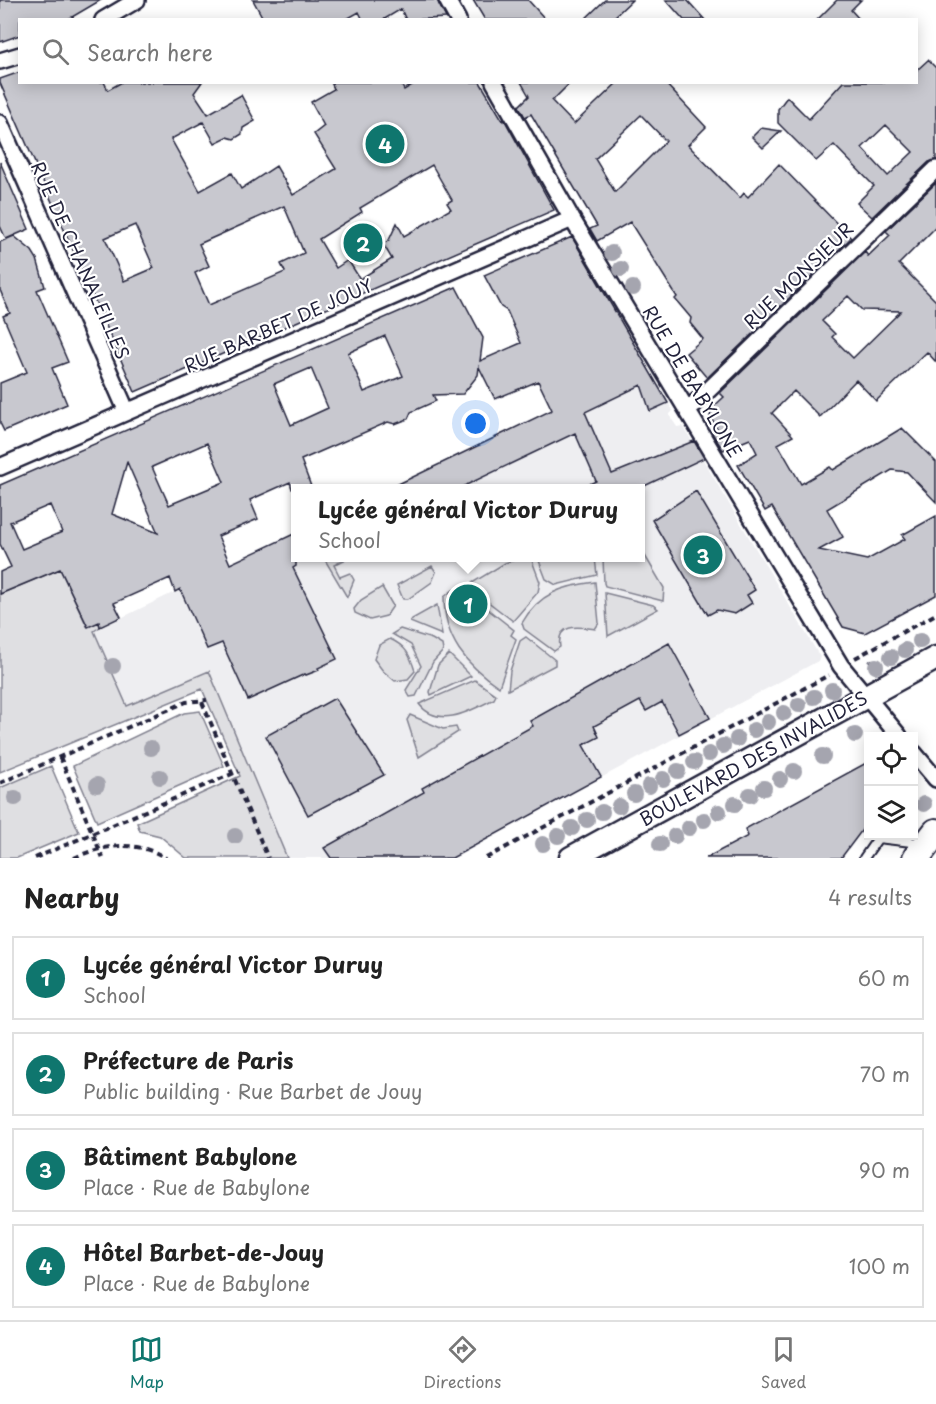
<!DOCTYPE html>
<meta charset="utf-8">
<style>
body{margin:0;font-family:"Playpen Sans",sans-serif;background:#f2f2f2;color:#222}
.controls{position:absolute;right:18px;bottom:18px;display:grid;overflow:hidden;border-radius:0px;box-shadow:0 3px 15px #0003}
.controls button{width:54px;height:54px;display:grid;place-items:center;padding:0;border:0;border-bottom:2px solid #e0e0e0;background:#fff;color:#222;font:30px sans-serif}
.you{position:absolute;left:476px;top:424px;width:21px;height:21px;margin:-15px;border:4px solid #fff;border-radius:50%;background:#1a73e8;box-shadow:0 0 0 9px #1a73e833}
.badge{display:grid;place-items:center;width:39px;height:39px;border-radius:50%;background:#0f766e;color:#fff;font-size:20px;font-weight:700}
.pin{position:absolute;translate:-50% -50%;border:3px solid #fff;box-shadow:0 2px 6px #0006}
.popup{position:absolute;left:291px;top:484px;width:354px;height:78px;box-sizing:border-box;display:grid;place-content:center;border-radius:0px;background:#fff;filter:drop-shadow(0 2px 4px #0005);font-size:20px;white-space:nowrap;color:#767676}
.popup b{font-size:22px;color:#222}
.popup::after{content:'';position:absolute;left:50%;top:100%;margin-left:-12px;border:12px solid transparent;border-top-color:#fff}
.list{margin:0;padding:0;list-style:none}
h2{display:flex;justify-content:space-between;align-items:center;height:78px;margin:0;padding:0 24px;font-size:26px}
h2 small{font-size:20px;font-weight:400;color:#767676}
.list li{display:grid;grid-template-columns:39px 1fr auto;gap:18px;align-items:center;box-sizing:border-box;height:84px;margin:0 12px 12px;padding:0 12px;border:2px solid #e0e0e0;border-radius:0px}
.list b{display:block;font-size:22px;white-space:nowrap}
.list p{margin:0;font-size:20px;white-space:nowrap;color:#767676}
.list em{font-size:20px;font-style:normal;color:#767676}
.icon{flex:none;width:33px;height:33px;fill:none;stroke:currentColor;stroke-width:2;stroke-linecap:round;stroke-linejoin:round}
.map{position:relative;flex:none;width:936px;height:858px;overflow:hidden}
.search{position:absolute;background:#fff;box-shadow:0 3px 15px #0003;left:18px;right:18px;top:18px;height:66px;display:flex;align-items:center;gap:15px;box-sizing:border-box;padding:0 21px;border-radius:0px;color:#767676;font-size:22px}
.sheet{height:462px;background:#fff}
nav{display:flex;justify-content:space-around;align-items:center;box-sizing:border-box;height:84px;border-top:2px solid #e0e0e0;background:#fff;font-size:16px;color:#767676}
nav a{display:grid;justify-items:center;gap:3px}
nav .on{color:#0f766e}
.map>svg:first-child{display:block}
.built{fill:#eeeef1}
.green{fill:#dfdfe2;stroke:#80808e;stroke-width:1.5}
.building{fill:#c8c8cf;stroke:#22223b;stroke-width:1.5;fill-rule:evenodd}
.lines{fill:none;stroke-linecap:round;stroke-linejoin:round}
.lane-casing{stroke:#22223b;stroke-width:12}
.street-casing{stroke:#22223b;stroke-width:20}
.secondary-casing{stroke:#22223b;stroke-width:27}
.primary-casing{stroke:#22223b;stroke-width:30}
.path{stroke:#22223b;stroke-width:4;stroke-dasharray:6 4.5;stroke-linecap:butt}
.lane{stroke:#fff;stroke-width:8}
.street{stroke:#fff;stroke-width:15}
.secondary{stroke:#fff;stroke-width:22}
.primary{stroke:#fff;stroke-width:26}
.tree{fill:#a5a5af}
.labels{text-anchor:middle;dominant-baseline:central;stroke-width:4.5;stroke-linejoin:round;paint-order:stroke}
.street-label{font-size:18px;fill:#22223b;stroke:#fff}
</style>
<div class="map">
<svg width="936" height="858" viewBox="0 0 936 858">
<rect width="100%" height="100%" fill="#fff"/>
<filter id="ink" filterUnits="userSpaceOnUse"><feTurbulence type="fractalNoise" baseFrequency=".0167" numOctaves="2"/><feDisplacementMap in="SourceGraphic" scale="12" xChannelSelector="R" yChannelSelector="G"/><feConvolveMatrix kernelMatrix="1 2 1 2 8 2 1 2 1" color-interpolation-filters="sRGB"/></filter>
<g filter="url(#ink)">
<path class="built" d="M646,365L673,411L669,415L677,427L683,426L820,657L818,661L452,858H287L209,671L127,706L94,631L181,589L296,558H640V488H388Z"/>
<path class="green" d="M641,549L664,588L663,601L605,586L604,583L603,558H640Z
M333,558L344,560L334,565L340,577L350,573L354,580L347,597L325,560Z
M521,558H531L540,582L538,592L513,621L469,587L472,583L505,563Z
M538,558H595L597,575L556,585L546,579Z
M432,566L436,572L432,582L408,599H403L397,585Z
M60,569L87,626L99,622L100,627L94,631L127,706L209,671L287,858H186L160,836L140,831L137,823L240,776L202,689L0,772V594Z
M595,582L599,623L595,629C580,627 556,622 560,647L554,651L524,629L522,623C539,593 563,586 595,582Z
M382,587L393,606L386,616L370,620L355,613L354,609L361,600Z
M462,589L514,630L511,635L516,639L499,687C466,665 444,639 444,597L453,590Z
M605,593L653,605L658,609L608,636Z
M437,605L442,635L410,622L412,619Z
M400,629L432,639L442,645L443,651L433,662L416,696L410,697L406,690L421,666L411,645L392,634Z
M526,637L555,660V665L508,690L510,671L520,641Z
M390,639C406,646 410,655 415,671L408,679L395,681L383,671L374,659L379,645Z
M449,654L471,676L431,695L430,692L438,665Z
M475,680L496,695L494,699C472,710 439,730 419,704Z
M200,711L224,766L97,822L73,766L184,713Z
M410,715L443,729L456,727L458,732L419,757L407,720Z
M51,766L79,832L17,858H0V788Z"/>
<path class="building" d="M0,0H101L67,20H20V35L0,42Z
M253,0H437L446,18L406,20L401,9L383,20H363L359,12L345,20H264Z
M473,0H528L546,20H485Z
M605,0H632L611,20H584Z
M666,0H687L705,20H684Z
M837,0H861L851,10L860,20H817Z
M928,60L936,68V160L929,162L872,217L857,203L874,186L834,145L816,161L778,123V109L787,97L809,119L843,82H916V71ZM886,125L913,152L888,176L862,148Z
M20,72V82H104L108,90L122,82H202L194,93L208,114L241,95L255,121L243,128L242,134L234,139L227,137L215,143L203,122L171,139L200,191L232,173L241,189L276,166L293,195L336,169L314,134L324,126L311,102L334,89L331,82H400L404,90L417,82H480L503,121L504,119L554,210L135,392L0,83V79ZM432,165L452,200L447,203L451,209L404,236L397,223L389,240L383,244L392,259L360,279L348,260L336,268L319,239L362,212L360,208ZM284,206L304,253L281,264L285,272L209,305L195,273L209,266L199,244ZM135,225L154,268L124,281L105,238Z
M521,82H571L552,101L574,124L618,82H664L706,127L688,145L740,198L744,193L748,197L779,164L851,238L707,378L686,353L703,339L690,323L691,318L675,299L677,297L630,222L597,241L590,229L597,226L531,114L525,117L519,106L529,96ZM641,115L666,141L615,192L595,159Z
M761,128L781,131L763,148L752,137Z
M0,162L29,229L6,239L0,226Z
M936,183V227L899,264L936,301V362L927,352L876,401L856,380L820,417L794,391L772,413L793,436L778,444L801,484L830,467L833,470L902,428L936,462V502L907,472L892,470L827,509L843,537L819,550L867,560L905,539L902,535L936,516V595L865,633L843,627L772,507L765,511L738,465L757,453L750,439L723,450L712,433L718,430L710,417L711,409L724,397L720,393L865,252L868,256L890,235L886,231ZM848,296L862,310L901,311L853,358L832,337L835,334L822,321Z
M14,236L32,251L37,259L45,287L37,290L68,362L52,368L67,404L4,431L0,423V383L27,372L3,316L10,313L0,290V242Z
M572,237L668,403L650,411L641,385L585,412L612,474L694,441L704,458L638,489H579L596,481L575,433L458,489H388L552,410L538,381L495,399L479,367L478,375L463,394L433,395L436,401L411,412L408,419L395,424L388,422L301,460L312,489H292L290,482L250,500L258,519L218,536L230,564L296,533V566L293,568L337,659L318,668L319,670L306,675L305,674L248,700L222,643L207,649L180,589L175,592L170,578L114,603L121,617L100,627L99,622L88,627L60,569L0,594V572L11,567L0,544V485L456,287L483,338L480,361L521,343L507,311L501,307L484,275ZM385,336L403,376L364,392L348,353ZM311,368L328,408L291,425L274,384ZM207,443L224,482L169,505L152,467ZM127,462L158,533L112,514ZM50,505L62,532L22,549L10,522Z
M696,491L755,590L747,595L752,603L735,614L717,610L708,615L652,520Z
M669,643L710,718L679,734L662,702L646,711L640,701L594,726L599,737L583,745L601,777L452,858H331L324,848L424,792L422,788L533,726L530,721Z
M335,698L384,775L308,815L266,736Z
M868,762V822L841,858H706L748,836L745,829Z"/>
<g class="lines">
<g class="lane-casing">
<path id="lane" d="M864,858L878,838L920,843"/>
</g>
<g class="street-casing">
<path id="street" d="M447,0L458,20
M103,20L137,0
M0,61L20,55
M494,82L572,219L841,666L899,736
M0,123L127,412
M688,410L936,169
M0,467L572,219
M914,753L936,779"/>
</g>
<g class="secondary-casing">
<path id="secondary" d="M571,858L936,658"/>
</g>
<g class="primary-casing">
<path id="primary" d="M916,858L936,832"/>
</g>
<path class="path" d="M855,658L936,614
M870,660L876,668
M202,702L268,858
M60,757L103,858
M0,783L186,702L207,700
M35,858L239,771
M74,858C105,844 136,840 166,858
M486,858L829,675"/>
<use href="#lane" class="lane"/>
<use href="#street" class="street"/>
<use href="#secondary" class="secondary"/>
<use href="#primary" class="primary"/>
</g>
<g class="tree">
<circle cx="612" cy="253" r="8"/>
<circle cx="621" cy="269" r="8"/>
<circle cx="633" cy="288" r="8"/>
<circle cx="920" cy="641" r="8"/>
<circle cx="905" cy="650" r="8"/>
<circle cx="891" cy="657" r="8"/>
<circle cx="113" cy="666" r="8"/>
<circle cx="876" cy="666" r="8"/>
<circle cx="832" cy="690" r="8"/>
<circle cx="814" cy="697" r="8"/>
<circle cx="799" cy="705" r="8"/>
<circle cx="784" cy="713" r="8"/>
<circle cx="768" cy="722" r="8"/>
<circle cx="754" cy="730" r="8"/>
<circle cx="855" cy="735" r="8"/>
<circle cx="737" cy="739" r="8"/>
<circle cx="723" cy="746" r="8"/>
<circle cx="151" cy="748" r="8"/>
<circle cx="709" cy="754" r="8"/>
<circle cx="823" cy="756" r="8"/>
<circle cx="694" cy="762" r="8"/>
<circle cx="678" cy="771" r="8"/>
<circle cx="794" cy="771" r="8"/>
<circle cx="160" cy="777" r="8"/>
<circle cx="663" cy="779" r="8"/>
<circle cx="780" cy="779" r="8"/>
<circle cx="97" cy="785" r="8"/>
<circle cx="649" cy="786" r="8"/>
<circle cx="764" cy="788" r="8"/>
<circle cx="634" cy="794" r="8"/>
<circle cx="750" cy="795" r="8"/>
<circle cx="15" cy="798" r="8"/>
<circle cx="735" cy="804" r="8"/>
<circle cx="924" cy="804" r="8"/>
<circle cx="619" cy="806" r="8"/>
<circle cx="602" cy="812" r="8"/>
<circle cx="719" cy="812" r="8"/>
<circle cx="587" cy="820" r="8"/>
<circle cx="704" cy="820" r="8"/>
<circle cx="572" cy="828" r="8"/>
<circle cx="689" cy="828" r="8"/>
<circle cx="235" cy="836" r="8"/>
<circle cx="558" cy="836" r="8"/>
<circle cx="675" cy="836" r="8"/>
<circle cx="543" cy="844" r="8"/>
<circle cx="660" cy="844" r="8"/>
</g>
</g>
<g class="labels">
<g class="street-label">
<text transform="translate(81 260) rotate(66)">RUE DE CHANALEILLES</text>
<text transform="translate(798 275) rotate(-44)">RUE MONSIEUR</text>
<text transform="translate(278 325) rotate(-24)">RUE BARBET DE JOUY</text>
<text transform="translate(693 381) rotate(59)">RUE DE BABYLONE</text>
<text transform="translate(753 758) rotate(-29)">BOULEVARD DES INVALIDES</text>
</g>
</g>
</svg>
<div class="controls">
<button><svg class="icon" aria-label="locate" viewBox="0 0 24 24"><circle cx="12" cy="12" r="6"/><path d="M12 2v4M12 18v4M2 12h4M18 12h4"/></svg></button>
<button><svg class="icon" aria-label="layers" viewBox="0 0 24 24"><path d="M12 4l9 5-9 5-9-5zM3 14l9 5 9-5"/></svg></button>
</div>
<div class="you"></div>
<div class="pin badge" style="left:468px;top:604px">1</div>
<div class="popup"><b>Lycée général Victor Duruy</b>School</div>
<div class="pin badge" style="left:363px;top:243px">2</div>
<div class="pin badge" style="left:703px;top:555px">3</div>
<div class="pin badge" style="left:385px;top:144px">4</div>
<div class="search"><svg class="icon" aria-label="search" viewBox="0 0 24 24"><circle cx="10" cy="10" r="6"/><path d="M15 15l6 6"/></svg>Search here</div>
</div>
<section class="sheet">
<h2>Nearby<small>4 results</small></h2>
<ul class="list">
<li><span class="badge">1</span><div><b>Lycée général Victor Duruy</b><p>School</p></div><em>60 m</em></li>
<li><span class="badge">2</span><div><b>Préfecture de Paris</b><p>Public building · Rue Barbet de Jouy</p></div><em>70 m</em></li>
<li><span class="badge">3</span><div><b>Bâtiment Babylone</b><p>Place · Rue de Babylone</p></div><em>90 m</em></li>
<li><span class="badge">4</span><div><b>Hôtel Barbet-de-Jouy</b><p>Place · Rue de Babylone</p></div><em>100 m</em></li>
</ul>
</section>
<nav>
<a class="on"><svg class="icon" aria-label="map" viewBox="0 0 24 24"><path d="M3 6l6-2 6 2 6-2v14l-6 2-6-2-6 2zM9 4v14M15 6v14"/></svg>Map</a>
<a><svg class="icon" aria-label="directions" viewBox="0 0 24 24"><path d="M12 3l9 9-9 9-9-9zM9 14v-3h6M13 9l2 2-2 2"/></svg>Directions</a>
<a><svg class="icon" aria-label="saved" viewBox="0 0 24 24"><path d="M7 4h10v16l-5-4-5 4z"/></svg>Saved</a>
</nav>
